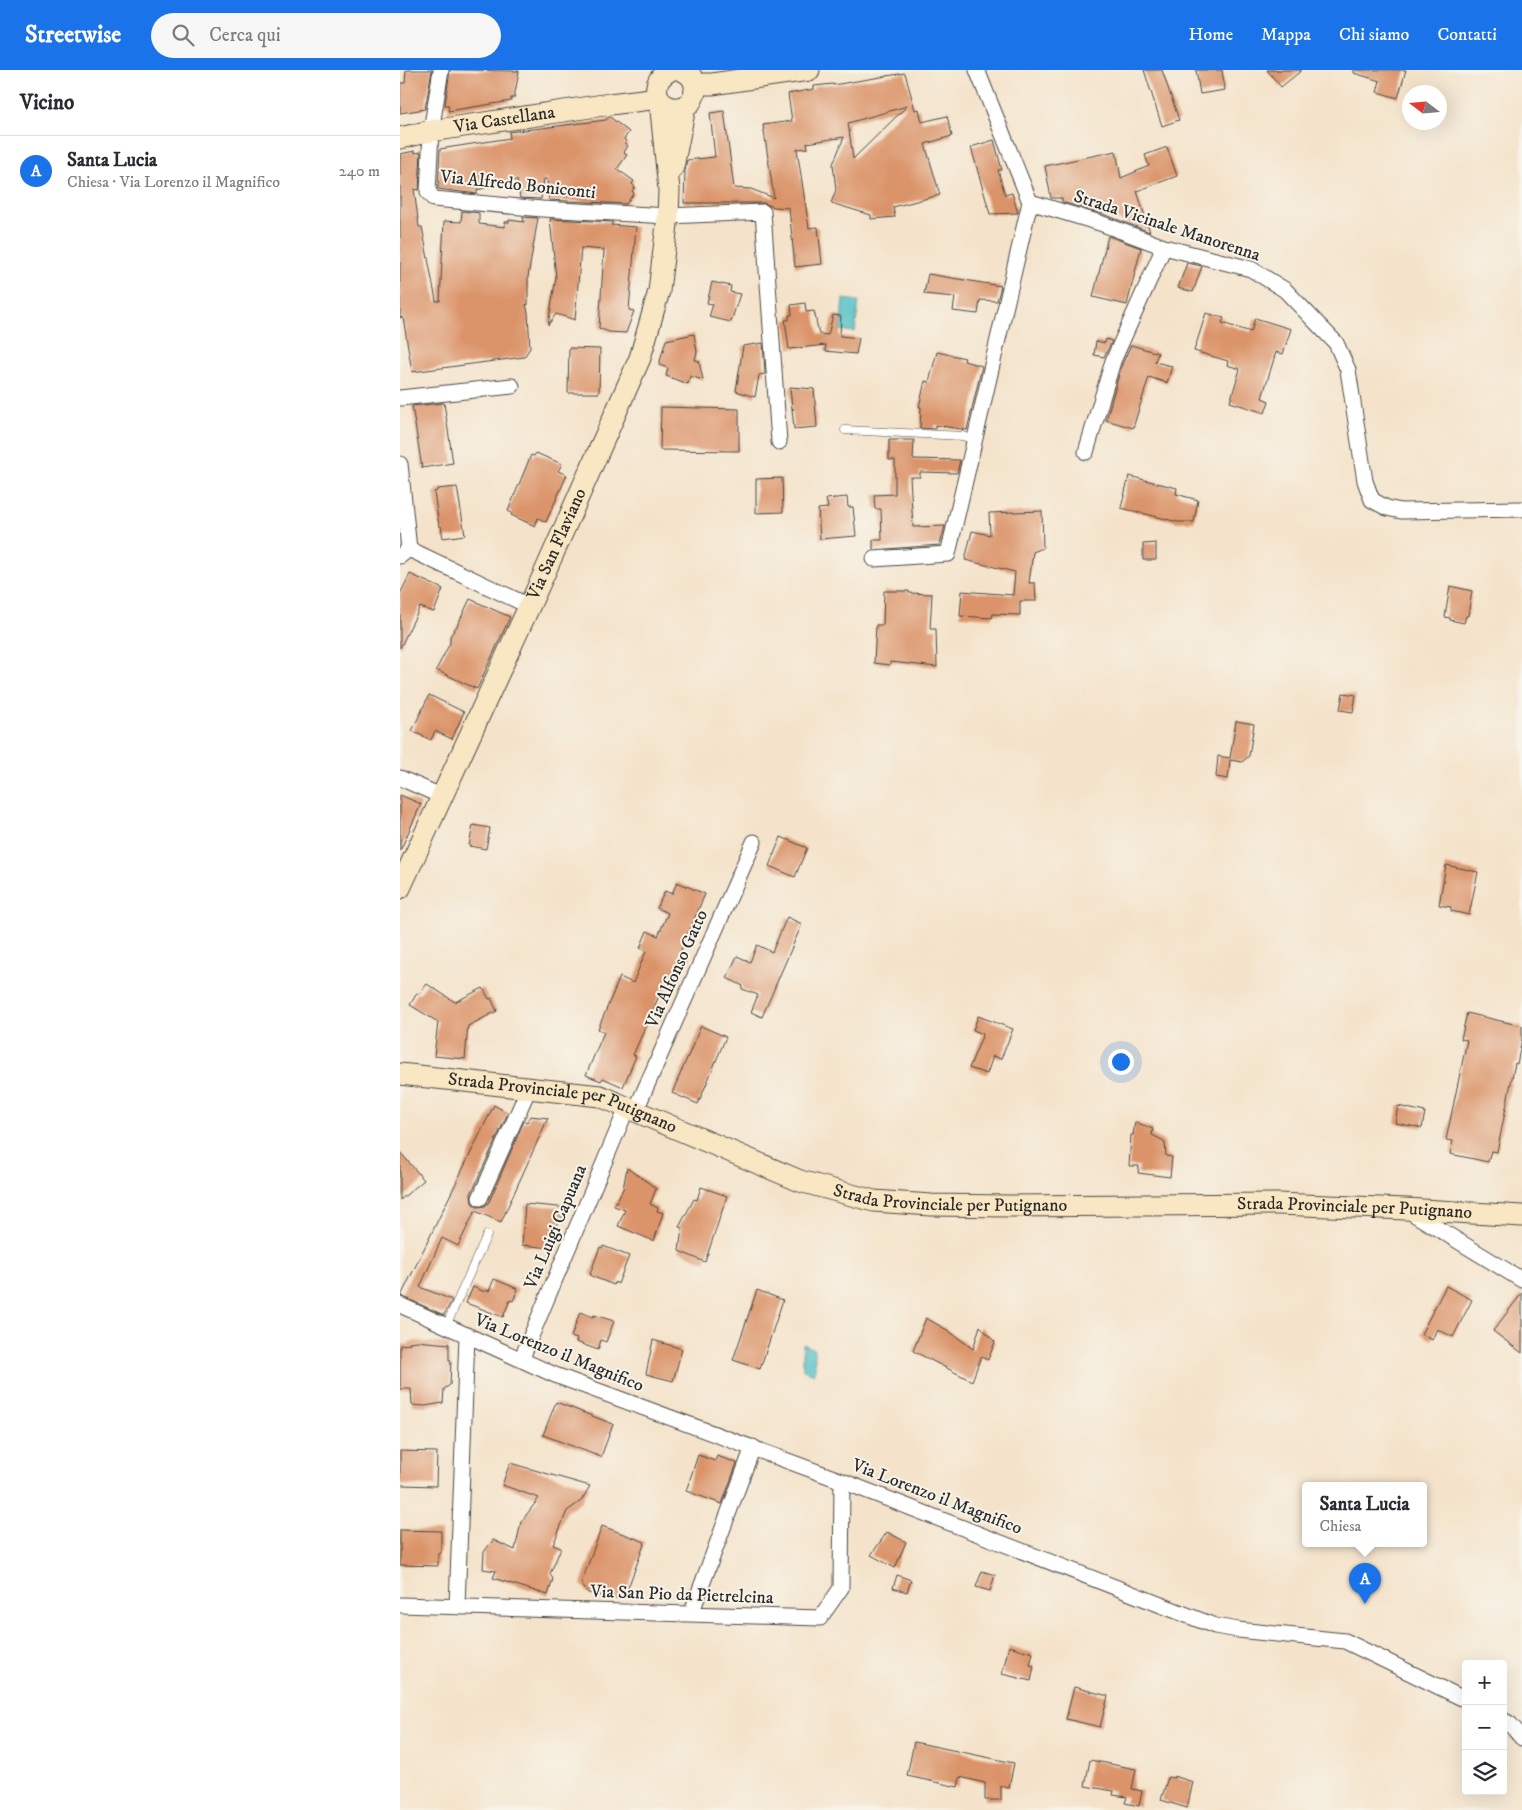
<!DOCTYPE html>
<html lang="it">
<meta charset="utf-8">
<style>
body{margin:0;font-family:"IM FELL DW Pica",serif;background:#f7f7f7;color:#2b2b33}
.controls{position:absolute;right:15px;bottom:15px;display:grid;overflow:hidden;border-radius:5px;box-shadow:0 5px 20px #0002}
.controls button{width:45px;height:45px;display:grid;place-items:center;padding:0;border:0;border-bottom:1px solid #e1e1e2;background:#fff;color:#2b2b33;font:25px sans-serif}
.compass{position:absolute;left:1002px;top:15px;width:45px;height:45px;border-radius:50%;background:#fff;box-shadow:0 5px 20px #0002;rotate:286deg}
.you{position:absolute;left:720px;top:991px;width:18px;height:18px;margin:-12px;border:4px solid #fff;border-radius:50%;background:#1a73e8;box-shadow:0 0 0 8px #1a73e833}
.badge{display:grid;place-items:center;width:32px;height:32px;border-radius:50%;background:#1a73e8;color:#fff;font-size:16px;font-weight:700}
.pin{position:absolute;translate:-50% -41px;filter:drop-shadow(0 1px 2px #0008)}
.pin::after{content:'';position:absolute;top:26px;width:18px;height:15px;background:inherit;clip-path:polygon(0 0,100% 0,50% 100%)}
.popup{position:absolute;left:902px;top:1412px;width:125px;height:65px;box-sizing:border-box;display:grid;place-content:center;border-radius:5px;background:#fff;filter:drop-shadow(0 1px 4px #0005);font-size:16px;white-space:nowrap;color:#7c7c81}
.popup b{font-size:19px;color:#2b2b33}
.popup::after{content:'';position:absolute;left:50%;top:100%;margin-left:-10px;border:10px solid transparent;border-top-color:#fff}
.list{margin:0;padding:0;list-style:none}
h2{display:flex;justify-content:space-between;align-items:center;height:65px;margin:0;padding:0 20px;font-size:21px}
h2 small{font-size:16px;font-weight:400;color:#7c7c81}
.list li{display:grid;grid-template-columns:32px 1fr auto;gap:15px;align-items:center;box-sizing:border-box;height:70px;padding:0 20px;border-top:1px solid #e1e1e2}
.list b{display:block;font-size:19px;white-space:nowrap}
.list p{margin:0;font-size:16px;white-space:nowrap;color:#7c7c81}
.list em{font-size:16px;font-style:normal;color:#7c7c81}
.icon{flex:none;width:28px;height:28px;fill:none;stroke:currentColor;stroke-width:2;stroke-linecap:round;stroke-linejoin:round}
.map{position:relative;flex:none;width:1122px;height:1740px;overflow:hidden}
header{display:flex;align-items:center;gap:30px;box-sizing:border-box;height:70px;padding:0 25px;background:#1a73e8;color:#fff}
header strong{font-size:24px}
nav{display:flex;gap:28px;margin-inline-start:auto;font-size:18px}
.search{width:350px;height:45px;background:#f7f7f7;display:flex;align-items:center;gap:12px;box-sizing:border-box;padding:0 18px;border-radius:28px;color:#7c7c81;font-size:19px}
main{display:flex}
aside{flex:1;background:#fff}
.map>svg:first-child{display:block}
.water{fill:#54c2c8;stroke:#40767a}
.building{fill:#db946a;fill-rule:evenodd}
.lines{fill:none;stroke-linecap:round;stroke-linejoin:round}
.lane-casing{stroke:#494743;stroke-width:9}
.street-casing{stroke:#494743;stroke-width:17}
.secondary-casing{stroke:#494743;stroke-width:23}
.lane{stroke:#fff;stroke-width:8}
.street{stroke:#fff;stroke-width:15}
.secondary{stroke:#f9e7c3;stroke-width:21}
.labels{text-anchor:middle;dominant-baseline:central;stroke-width:4;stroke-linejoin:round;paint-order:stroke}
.street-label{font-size:18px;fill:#2b2b2b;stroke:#f7f3e8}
</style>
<header>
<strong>Streetwise</strong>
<div class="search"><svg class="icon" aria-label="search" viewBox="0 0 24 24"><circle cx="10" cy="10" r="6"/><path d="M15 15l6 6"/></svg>Cerca qui</div>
<nav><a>Home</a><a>Mappa</a><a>Chi siamo</a><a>Contatti</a></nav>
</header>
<main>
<aside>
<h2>Vicino<small></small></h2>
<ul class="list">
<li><span class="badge">A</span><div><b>Santa Lucia</b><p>Chiesa · Via Lorenzo il Magnifico</p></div><em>240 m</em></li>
</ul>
</aside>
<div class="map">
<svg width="1122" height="1740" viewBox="0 0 1122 1740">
<rect width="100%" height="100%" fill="#f7f3e8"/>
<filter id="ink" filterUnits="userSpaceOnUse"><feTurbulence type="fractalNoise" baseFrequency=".02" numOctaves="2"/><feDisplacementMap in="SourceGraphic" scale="10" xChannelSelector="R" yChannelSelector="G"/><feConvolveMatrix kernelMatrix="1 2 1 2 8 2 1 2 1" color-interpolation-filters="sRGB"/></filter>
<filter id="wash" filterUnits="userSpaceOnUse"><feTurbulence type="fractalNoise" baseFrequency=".0096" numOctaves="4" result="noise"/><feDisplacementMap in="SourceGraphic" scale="20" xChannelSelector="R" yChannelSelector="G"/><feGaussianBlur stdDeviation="1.12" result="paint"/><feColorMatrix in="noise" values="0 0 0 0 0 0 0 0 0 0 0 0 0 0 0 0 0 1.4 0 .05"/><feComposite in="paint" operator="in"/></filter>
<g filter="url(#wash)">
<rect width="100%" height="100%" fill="#f4e3ca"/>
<path class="water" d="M443,229L459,231L455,262L440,260Z
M403,1274L415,1279V1304L403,1300Z"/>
<g id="blocks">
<path class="building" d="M6,0H32L25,39L0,43V13H5Z
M50,0L119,1L114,28H111V31L48,41L49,35H45Z
M744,0H762L779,50L762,56Z
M796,0H822L825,20L800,24Z
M867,0H902L881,17Z
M954,0H1006L998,28L977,22L980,11L954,3Z
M505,3L515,40L519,39L522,52L547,46L552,66L525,74L540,125L493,137L495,147L471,149V145L431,133L436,120L433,94L444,67L407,73L408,78L397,79L409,158L418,157L422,194L395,197L389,138L374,137L363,133H284L285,101L287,90L315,87L310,43L324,41L334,118L351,119L374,128L363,55L392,51L388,24L414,19V16L433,14V15ZM507,36L453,89L448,53Z
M209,47H210L229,62L224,69L226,71L225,74L228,76L224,82L227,85L217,99L234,111L232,114L235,117L232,121L234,123L226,134L149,130L147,109H144L141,129L120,128L117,110L77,120V124L38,119L40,79L110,68L109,62L206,50Z
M594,70L602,100H598L605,125L612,123L618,143L590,144L571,77Z
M767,77L777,106L737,121L750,162L703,144L662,132V128H651L645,96L716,81L721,108L749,96L745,85Z
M15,81V83L21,82L19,120L14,119L19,157H22L36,231H40L44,151L61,152L62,141L79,143V154L105,157V152H109V150L124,152L123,147L138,148L128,207V235L126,234L128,243L130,278L124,287L12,302L3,247L0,248V84Z
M150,149L213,152L211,155L236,157L229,240L234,241L226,263L209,262L199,258L204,180L181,178L175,250L156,244L148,255L156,207Z
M708,166L741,178L727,235L693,227Z
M787,193L802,196L793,222L778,218Z
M528,204L601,216L597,231L580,230L578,244L553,241L555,227L524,224Z
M312,212L331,216L330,222L340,224L331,252L309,247L313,234L307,233Z
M405,233L406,242L414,241L419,264L428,265L433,245L441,246L440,266L459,268L456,284L425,281L426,275L389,279L385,250H389V245H392L391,235Z
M806,243L824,248L822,253L851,262L855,248L891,259L883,284L876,282L862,328L869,331L865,343L830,332L840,299L827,295L828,291L794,281Z
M294,264L297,282L295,290L299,291L303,310L290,306L288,314L266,306L268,298L259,295L263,280H265H263L266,270Z
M706,269L712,271L704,287L694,285L696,271L705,273Z
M363,273L365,304L359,305L355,327L336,321L343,276Z
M731,275L758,283L755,292L772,296L767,313L749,307L733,358L706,350L722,294Z
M169,278L200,279L199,323H168Z
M537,282L565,288L564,291L582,296L567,360L535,355V359L520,358L521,337H519L525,311L529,312Z
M390,317L414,319L417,357L394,359L392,339H394H392Z
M44,333L53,393L22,398L12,336Z
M261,337L339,339V381L260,380Z
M489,370H514L513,389L560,390L557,403L520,402V407H510L513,457L545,456L540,475L473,480V470H482L481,439H475L474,425L495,424V390H489Z
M136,383L162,394L158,401L167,405L146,452L138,448L135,456L111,445L112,443L108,441L131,385L134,386Z
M729,406L777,418L776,424L798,430L794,452H778L721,438Z
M382,408L383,442L356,443V409Z
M57,417L65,465L43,468L41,456H39L34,422L37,421V419Z
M447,427L448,437H453L456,466L420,469L418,439L428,438L426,429Z
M642,441L643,478L633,482L629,513H635L636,531H620V545L593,544L592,548L560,546L562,521L613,525L615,502L565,490L572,461L590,465L589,443Z
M756,473V490H743V474Z
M10,504L43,519L34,542L20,537L0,578V524Z
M1050,516L1072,521L1068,546H1066L1064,553L1050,550V548L1045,547Z
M484,521H509V523L532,524L530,559H536L537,597L490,592V595L474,593L476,555H483Z
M70,529L110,547L77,619L36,600L50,573V566L57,556Z
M943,623L956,625L953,642L940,640Z
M29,625L64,642L52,669L35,661L31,670L12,661Z
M836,651L854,654L849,686L842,692L830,690L828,709L816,707L818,686L830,688Z
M0,725L21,734L0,781Z
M73,755L90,758L86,779L69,776Z
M381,767L407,778L395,807L369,796Z
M1046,795L1078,802L1069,845L1051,841V837L1039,835Z
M277,812L305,824L279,885L287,889L276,914L266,910L233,985L236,986L223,1017L203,1008L201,1011L186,1005L204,962L198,959L220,907L233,913L246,881L240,878L247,861L258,866L268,843L257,838L265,821L272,824Z
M387,847L402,854L362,947L351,942L358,925L342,919L343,916L327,908L337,886L350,892L357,875L372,882Z
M27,914L55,932L83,918L89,929L91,928L97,941L68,956L65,989L34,986L38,952L10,935L17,923L19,924Z
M1067,943L1122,956V969L1117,994L1115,993L1097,1082L1091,1081L1088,1092L1050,1084L1053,1071L1046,1070L1067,970L1061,969Z
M578,946L613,959L601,989L593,986L587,1004L569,998L583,964L573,960Z
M301,956L326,967L298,1034L272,1023Z
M94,1035L108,1043L71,1124L72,1133L77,1137L85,1136L89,1132L124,1051L127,1052L130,1046L148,1048L101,1152L75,1141L58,1176L42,1168L20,1217L52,1230L44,1245L1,1226Z
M998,1036L1025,1042L1022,1058L995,1053Z
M735,1052L753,1059L752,1065L764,1071L765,1074L766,1086L772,1087L770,1107L738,1103L739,1096H729L731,1065H733Z
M0,1082L24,1110L0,1130Z
M227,1098L249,1113L256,1119L250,1134L258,1138L257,1141L263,1143L254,1171L218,1156L225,1140L214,1136L223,1119Z
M301,1117L327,1126L305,1192L279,1181L282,1158L279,1157L294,1129L297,1130Z
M125,1134L169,1138L153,1159L151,1178L122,1175Z
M203,1176L229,1186L218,1214L215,1212L214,1215L191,1206L192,1205L190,1204L200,1177L202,1178Z
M94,1209L118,1219L113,1231L110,1230L103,1247L66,1233L73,1217L85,1222L86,1220L89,1221Z
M1046,1216L1072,1230L1053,1267L1037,1259L1032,1270L1021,1264Z
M357,1220L383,1230L360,1299L333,1290Z
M1122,1223V1283L1093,1261Z
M180,1242L193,1247L194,1245L214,1251L206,1272L201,1270L198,1280L176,1272L177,1269L171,1267Z
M526,1248L549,1261L573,1279L580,1256L595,1272L588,1290L581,1287L572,1311L513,1281Z
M253,1270L282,1279L273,1311L246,1304Z
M17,1271L49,1274V1290H51L50,1315L44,1319L43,1333L25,1336L12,1335L11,1319H0V1275L10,1274L9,1272Z
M156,1332L213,1354L201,1387L143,1365Z
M0,1381L37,1382L36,1416L0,1415Z
M298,1385L315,1391L317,1386L337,1393L322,1434L286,1421Z
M110,1393L190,1416L181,1431L167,1441L153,1475L161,1478L150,1504L153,1509L148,1525L93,1508L96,1501L83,1499L84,1482L93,1470L115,1480L121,1452L139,1428L102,1415Z
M202,1456L245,1472L225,1526L221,1529L188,1523L181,1514Z
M0,1460L41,1461V1483H38V1496L0,1495Z
M487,1462L506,1472L495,1498L471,1485Z
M582,1501L595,1505L590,1521L576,1517Z
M497,1505L511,1510L507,1522L493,1518Z
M609,1576L633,1583L630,1595L634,1596L631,1611L602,1604Z
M674,1617L708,1626L700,1657L666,1649Z
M514,1672L614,1693L609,1718L601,1716V1730H585V1713L560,1707L558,1717L507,1706Z
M690,1690L736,1699L732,1719L742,1721L739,1736L725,1733L727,1727L713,1725L714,1721L685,1716Z
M774,1706L793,1712L787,1738L761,1730L768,1707L774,1708Z"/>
</g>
</g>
<g filter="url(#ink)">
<use href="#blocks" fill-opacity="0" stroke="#494743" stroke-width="1"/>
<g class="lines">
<g class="lane-casing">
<path id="lane" d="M445,360L563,366L574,370
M46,1256L87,1165"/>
</g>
<g class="street-casing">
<path id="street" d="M41,0L31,61L28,122L34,129L142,139L268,146L363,142L379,372
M577,0L630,132L700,153L764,177L851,199L885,220L936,273L948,300L965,411L972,430L987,438L1001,441L1122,439
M0,328L112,316
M686,382L713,291L764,177
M0,394L9,479L0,486
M9,479L129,536
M474,489L548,484L630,132
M0,708L41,726
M235,1042L354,772
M80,1128L129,1018
M1009,1141L1122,1210
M0,1235L155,1305L442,1411L815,1556L838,1560L945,1571L1066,1630
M121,1290L227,1038
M0,1535L420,1548L441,1518L442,1411
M57,1536L67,1266
M291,1544L353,1377
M1103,1650L1110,1654L1122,1668"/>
</g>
<g class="secondary-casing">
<g id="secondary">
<path d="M271,0C241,14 263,52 290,33C299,20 296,5 281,0"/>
<path d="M295,14H312L409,0"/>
<path id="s1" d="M0,68L31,61L210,34L259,28"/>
<path d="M273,97L285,37"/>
<path id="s2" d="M0,818L144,504L240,288L259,221L268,146L269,120L260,31"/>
<path id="s3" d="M0,1004L200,1026L400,1111L474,1131L531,1135L609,1136L877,1134L1006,1139L1122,1146"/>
</g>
</g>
<use href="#lane" class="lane"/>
<use href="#street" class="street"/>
<use href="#secondary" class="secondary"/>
</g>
</g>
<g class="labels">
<g class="street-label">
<text stroke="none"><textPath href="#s1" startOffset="106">Via Castellana</textPath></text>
<text transform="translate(118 115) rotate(6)">Via Alfredo Boniconti</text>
<text transform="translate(767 156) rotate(18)">Strada Vicinale Manorenna</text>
<text stroke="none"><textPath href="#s2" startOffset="378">Via San Flaviano</textPath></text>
<text transform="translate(277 899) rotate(-66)">Via Alfonso Gatto</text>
<text stroke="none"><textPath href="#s3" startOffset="166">Strada Provinciale per Putignano</textPath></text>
<text stroke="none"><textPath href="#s3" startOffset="571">Strada Provinciale per Putignano</textPath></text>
<text stroke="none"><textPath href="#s3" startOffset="976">Strada Provinciale per Putignano</textPath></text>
<text transform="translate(156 1157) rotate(-67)">Via Luigi Capuana</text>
<text transform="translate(159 1283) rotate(22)">Via Lorenzo il Magnifico</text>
<text transform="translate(537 1427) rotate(21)">Via Lorenzo il Magnifico</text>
<text transform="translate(282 1525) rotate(2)">Via San Pio da Pietrelcina</text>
</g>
</g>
</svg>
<div class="controls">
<button>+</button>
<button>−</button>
<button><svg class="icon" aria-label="layers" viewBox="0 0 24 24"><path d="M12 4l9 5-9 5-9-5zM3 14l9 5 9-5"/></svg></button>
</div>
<svg class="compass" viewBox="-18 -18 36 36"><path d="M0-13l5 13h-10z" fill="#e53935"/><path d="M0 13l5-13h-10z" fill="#7c7c81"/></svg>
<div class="you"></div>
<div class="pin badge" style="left:965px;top:1534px">A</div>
<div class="popup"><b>Santa Lucia</b>Chiesa</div>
</div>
</main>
